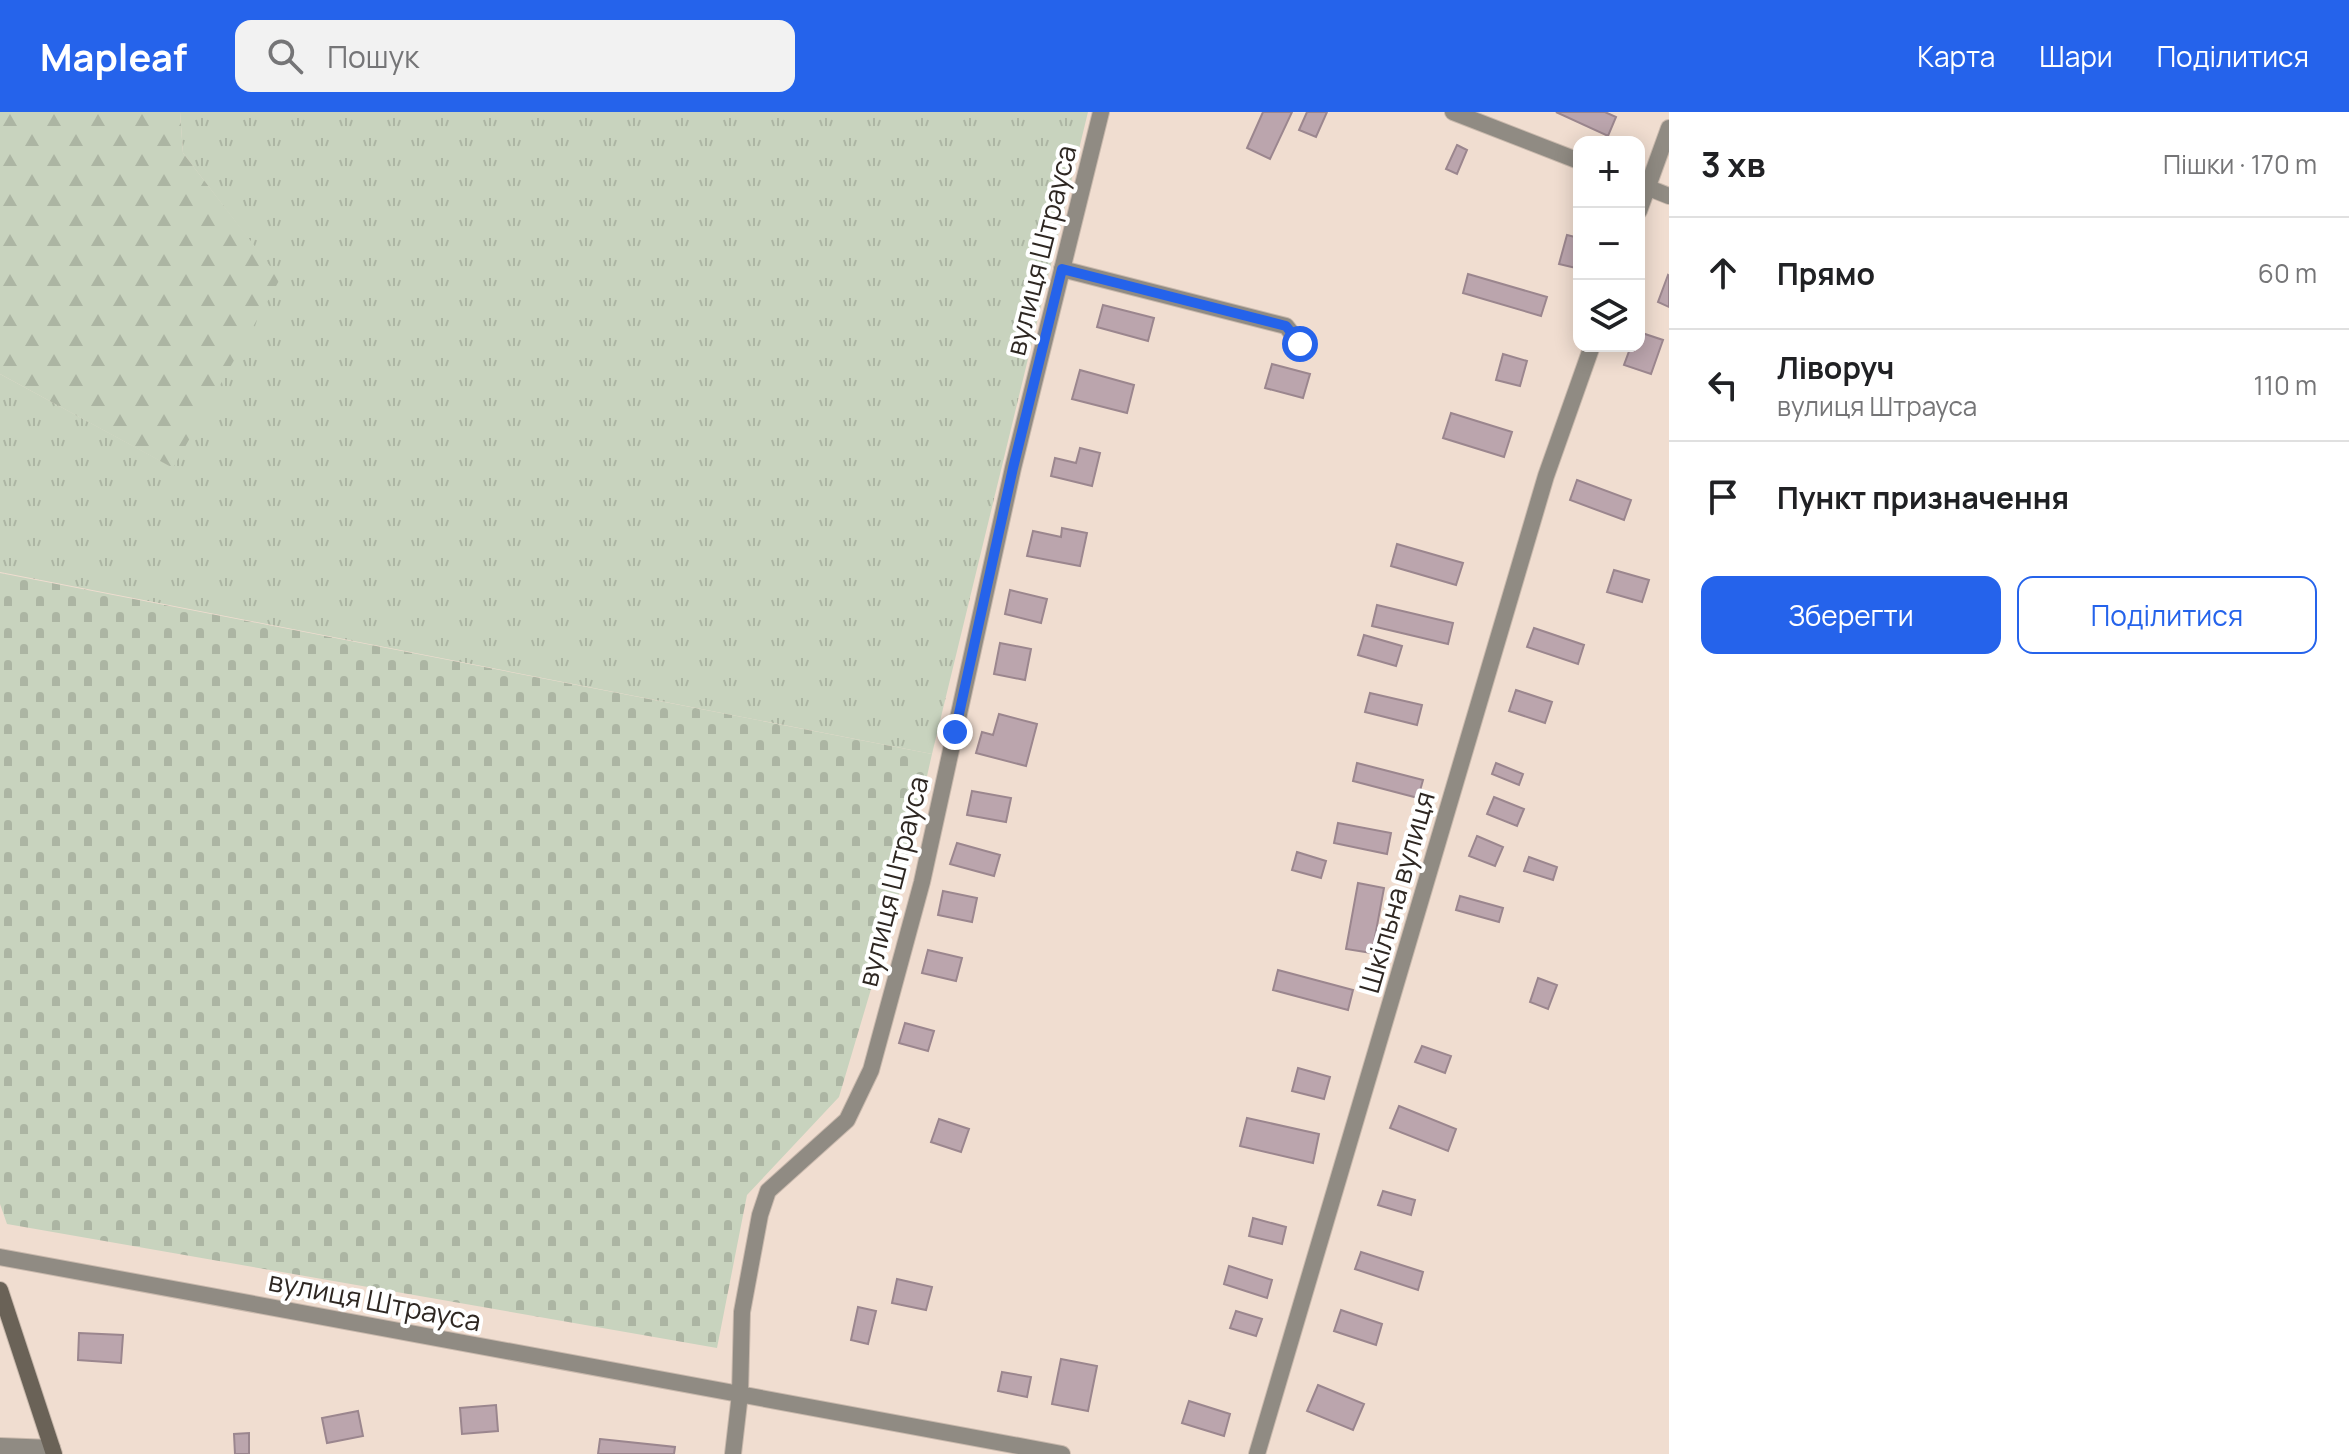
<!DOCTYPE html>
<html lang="uk">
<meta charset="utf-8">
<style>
body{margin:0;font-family:Manrope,sans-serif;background:#f2f2f2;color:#202124}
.controls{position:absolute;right:24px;top:24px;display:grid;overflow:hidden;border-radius:16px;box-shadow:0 4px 20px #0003}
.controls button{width:72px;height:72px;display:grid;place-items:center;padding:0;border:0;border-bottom:2px solid #e0e0e0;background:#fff;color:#202124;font:40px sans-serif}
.stop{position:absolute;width:24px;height:24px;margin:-18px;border:6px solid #2563eb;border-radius:50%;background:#fff}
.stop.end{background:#2563eb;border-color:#fff;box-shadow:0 2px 8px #0008}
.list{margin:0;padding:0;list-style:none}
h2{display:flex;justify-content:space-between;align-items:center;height:104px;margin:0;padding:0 32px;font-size:34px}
h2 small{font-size:26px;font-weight:400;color:#757577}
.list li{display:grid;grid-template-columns:52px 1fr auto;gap:24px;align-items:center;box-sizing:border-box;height:112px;padding:0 32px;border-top:2px solid #e0e0e0}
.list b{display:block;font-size:30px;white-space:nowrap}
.list p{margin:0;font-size:26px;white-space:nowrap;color:#757577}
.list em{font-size:26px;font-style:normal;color:#757577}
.actions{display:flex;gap:16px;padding:24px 32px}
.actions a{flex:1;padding:18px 0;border:2px solid #2563eb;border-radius:16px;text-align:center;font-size:28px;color:#2563eb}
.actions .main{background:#2563eb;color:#fff}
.icon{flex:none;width:44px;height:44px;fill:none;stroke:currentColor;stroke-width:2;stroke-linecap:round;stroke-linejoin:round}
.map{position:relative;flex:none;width:1669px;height:1342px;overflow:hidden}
header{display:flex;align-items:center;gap:48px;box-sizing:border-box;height:112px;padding:0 40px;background:#2563eb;color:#fff}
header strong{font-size:38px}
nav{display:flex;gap:44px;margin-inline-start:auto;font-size:28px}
.search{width:560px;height:72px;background:#f2f2f2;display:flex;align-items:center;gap:20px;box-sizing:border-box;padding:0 28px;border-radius:16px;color:#757577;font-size:30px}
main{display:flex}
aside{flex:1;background:#fff}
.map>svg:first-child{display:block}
.grass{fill:url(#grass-tufts)}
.forest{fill:url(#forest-firs)}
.cemetery{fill:url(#cemetery-stones)}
.building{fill:#bba5ad;stroke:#9b868e;stroke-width:2}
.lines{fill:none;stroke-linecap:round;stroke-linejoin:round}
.lane-casing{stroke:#c9b9ad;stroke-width:18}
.street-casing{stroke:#c9b9ad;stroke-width:18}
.secondary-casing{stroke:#c9b9ad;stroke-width:18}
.lane{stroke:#908b83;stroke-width:16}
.street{stroke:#908b83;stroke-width:16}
.secondary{stroke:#6a6257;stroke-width:16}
.route{stroke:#2563eb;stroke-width:10}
.labels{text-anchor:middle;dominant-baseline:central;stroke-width:8;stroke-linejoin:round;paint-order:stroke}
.street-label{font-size:28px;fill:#2e2722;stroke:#fff}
</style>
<header>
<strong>Mapleaf</strong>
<div class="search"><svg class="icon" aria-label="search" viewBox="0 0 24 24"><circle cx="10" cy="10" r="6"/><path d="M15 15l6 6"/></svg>Пошук</div>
<nav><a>Карта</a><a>Шари</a><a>Поділитися</a></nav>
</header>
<main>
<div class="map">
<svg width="1669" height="1342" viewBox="0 0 1669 1342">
<defs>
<pattern id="grass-tufts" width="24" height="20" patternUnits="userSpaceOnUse" patternTransform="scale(2)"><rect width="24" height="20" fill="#c8d3be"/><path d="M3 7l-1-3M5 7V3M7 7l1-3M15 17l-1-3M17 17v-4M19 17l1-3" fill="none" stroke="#acb5a3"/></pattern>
<pattern id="forest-firs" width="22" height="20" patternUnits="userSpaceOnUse" patternTransform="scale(2)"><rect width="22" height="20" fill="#c8d3be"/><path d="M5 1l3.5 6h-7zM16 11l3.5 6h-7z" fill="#acb5a3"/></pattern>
<pattern id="cemetery-stones" width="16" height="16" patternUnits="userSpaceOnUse" patternTransform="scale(2)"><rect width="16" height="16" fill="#c8d3be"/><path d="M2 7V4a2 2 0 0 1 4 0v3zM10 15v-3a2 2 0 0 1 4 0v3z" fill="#acb5a3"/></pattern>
</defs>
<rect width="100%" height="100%" fill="#f0ddd0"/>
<path class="grass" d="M180,0H1088L932,642L0,460V262L172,355L279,167L183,41Z"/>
<path class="forest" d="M0,0H180L183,41L280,167L173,356L0,262Z"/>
<path class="cemetery" d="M0,461L932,642L904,766L839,985L747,1083L717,1236L7,1112L0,1092Z"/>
<path class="building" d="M1263,0H1292L1270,47L1247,36Z
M1307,0H1327L1316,25L1299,18Z
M1556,0H1605L1616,5L1608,24Z
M1457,33L1467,38L1457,62L1446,57Z
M1567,123L1579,126L1576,156L1559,152Z
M1468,162L1547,185L1541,204L1463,181Z
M1668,163L1669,164V195L1658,190Z
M1103,193L1154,206L1148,229L1097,215Z
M1639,220L1663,228L1651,262L1624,253L1631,234H1639Z
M1503,242L1527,249L1520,274L1496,268Z
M1272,252L1310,262L1303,286L1265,276Z
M1080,258L1134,273L1127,301L1072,287Z
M1451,301L1512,320L1504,345L1443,326Z
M1080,336L1100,341L1092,374L1051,364L1055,346L1076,351Z
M1577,368L1631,388L1624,408L1570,388Z
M1062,416L1087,421L1080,454L1027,444L1033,419L1061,425Z
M1397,432L1463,451L1456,473L1391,454Z
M1614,458L1649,468L1642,490L1607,480Z
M1010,478L1047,487L1041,511L1005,502Z
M1377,493L1453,511L1448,532L1372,514Z
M1534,516L1584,533L1578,552L1527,535Z
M1364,523L1402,534L1396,554L1358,543Z
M1000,531L1031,537L1025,568L994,562Z
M1516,578L1552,590L1545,611L1509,599Z
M1370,581L1422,593L1417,613L1365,600Z
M999,602L1037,612L1026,654L976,641L982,620L993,623Z
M1357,651L1423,668L1418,686L1353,669Z
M1496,651L1523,662L1519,673L1492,662Z
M972,679L1011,686L1006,710L967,703Z
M1494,685L1524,697L1517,714L1487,702Z
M1338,711L1391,721L1387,742L1334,731Z
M1477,724L1503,735L1495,754L1469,744Z
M957,731L1000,743L994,764L950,752Z
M1297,740L1326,749L1321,766L1292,758Z
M1529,745L1557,755L1553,768L1524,759Z
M1358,771L1384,776L1372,841L1346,837Z
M943,779L977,786L972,810L938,803Z
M1460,784L1503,796L1499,810L1456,798Z
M928,838L962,846L956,869L922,861Z
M1278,858L1353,878L1348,898L1273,878Z
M1538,866L1557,873L1548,897L1530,890Z
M905,911L934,919L928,939L899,931Z
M1422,934L1451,944L1445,961L1415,950Z
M1298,956L1330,965L1324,987L1292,979Z
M1399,994L1456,1017L1448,1039L1390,1016Z
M1247,1006L1319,1022L1313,1051L1240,1034Z
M939,1007L969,1017L961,1040L931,1030Z
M1383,1079L1415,1088L1411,1103L1378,1093Z
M1253,1106L1286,1115L1282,1132L1249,1124Z
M1361,1140L1423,1160L1418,1178L1355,1157Z
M1229,1154L1272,1168L1267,1186L1224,1172Z
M897,1167L932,1175L926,1198L892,1191Z
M858,1195L876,1199L868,1232L851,1228Z
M1341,1198L1382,1212L1376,1233L1334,1219Z
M1236,1199L1262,1207L1256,1224L1230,1216Z
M79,1221L123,1223L121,1251L78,1248Z
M1061,1247L1097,1254L1088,1299L1052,1292Z
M1002,1260L1031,1265L1027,1285L998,1279Z
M1318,1273L1364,1292L1353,1318L1307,1299Z
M1189,1289L1230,1302L1224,1324L1182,1311Z
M496,1293L498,1319L462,1322L460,1296Z
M358,1299L363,1324L327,1331L322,1306Z
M249,1321V1342H235L234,1322Z
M600,1327L675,1335L674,1342H598Z"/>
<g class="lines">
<g class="lane-casing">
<path id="lane" d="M1062,157L1286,214L1300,232"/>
</g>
<g class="street-casing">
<path id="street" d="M1453,0L1579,49
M1639,72L1669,84
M1639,99L1669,16
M0,1145L1062,1342
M0,1334L52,1336
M733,1342L740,1282L742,1200L760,1103L768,1079L847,1008L871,958L922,770L1013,356L1101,0
M1257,1342L1546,364L1592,234"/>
</g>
<g class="secondary-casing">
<path id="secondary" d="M0,1178L54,1342"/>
</g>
<use href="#lane" class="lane"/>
<use href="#street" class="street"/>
<use href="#secondary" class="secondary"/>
</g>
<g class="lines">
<path class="route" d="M955,620L1013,356L1062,157L1286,214L1300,232"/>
</g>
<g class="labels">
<g class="street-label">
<text transform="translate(1040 138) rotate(-76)">вулиця Штрауса</text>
<text transform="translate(892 769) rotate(-76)">вулиця Штрауса</text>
<text transform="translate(1396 780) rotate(-74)">Шкільна вулиця</text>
<text transform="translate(375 1188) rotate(11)">вулиця Штрауса</text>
</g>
</g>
</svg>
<div class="controls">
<button>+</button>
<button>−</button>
<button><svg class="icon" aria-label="layers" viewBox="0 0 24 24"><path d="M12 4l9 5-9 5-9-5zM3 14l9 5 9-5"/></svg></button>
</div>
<div class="stop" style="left:1300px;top:232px"></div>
<div class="stop end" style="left:955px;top:620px"></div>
</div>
<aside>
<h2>3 хв<small>Пішки · 170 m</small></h2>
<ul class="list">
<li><svg class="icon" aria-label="ahead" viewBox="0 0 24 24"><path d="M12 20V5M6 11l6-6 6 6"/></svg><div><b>Прямо</b></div><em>60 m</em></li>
<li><svg class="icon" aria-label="left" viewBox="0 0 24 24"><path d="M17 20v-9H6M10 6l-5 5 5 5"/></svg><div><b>Ліворуч</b><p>вулиця Штрауса</p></div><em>110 m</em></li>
<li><svg class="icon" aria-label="arrive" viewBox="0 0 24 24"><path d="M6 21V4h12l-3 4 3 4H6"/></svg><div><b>Пункт призначення</b></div></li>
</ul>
<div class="actions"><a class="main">Зберегти</a><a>Поділитися</a></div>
</aside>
</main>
